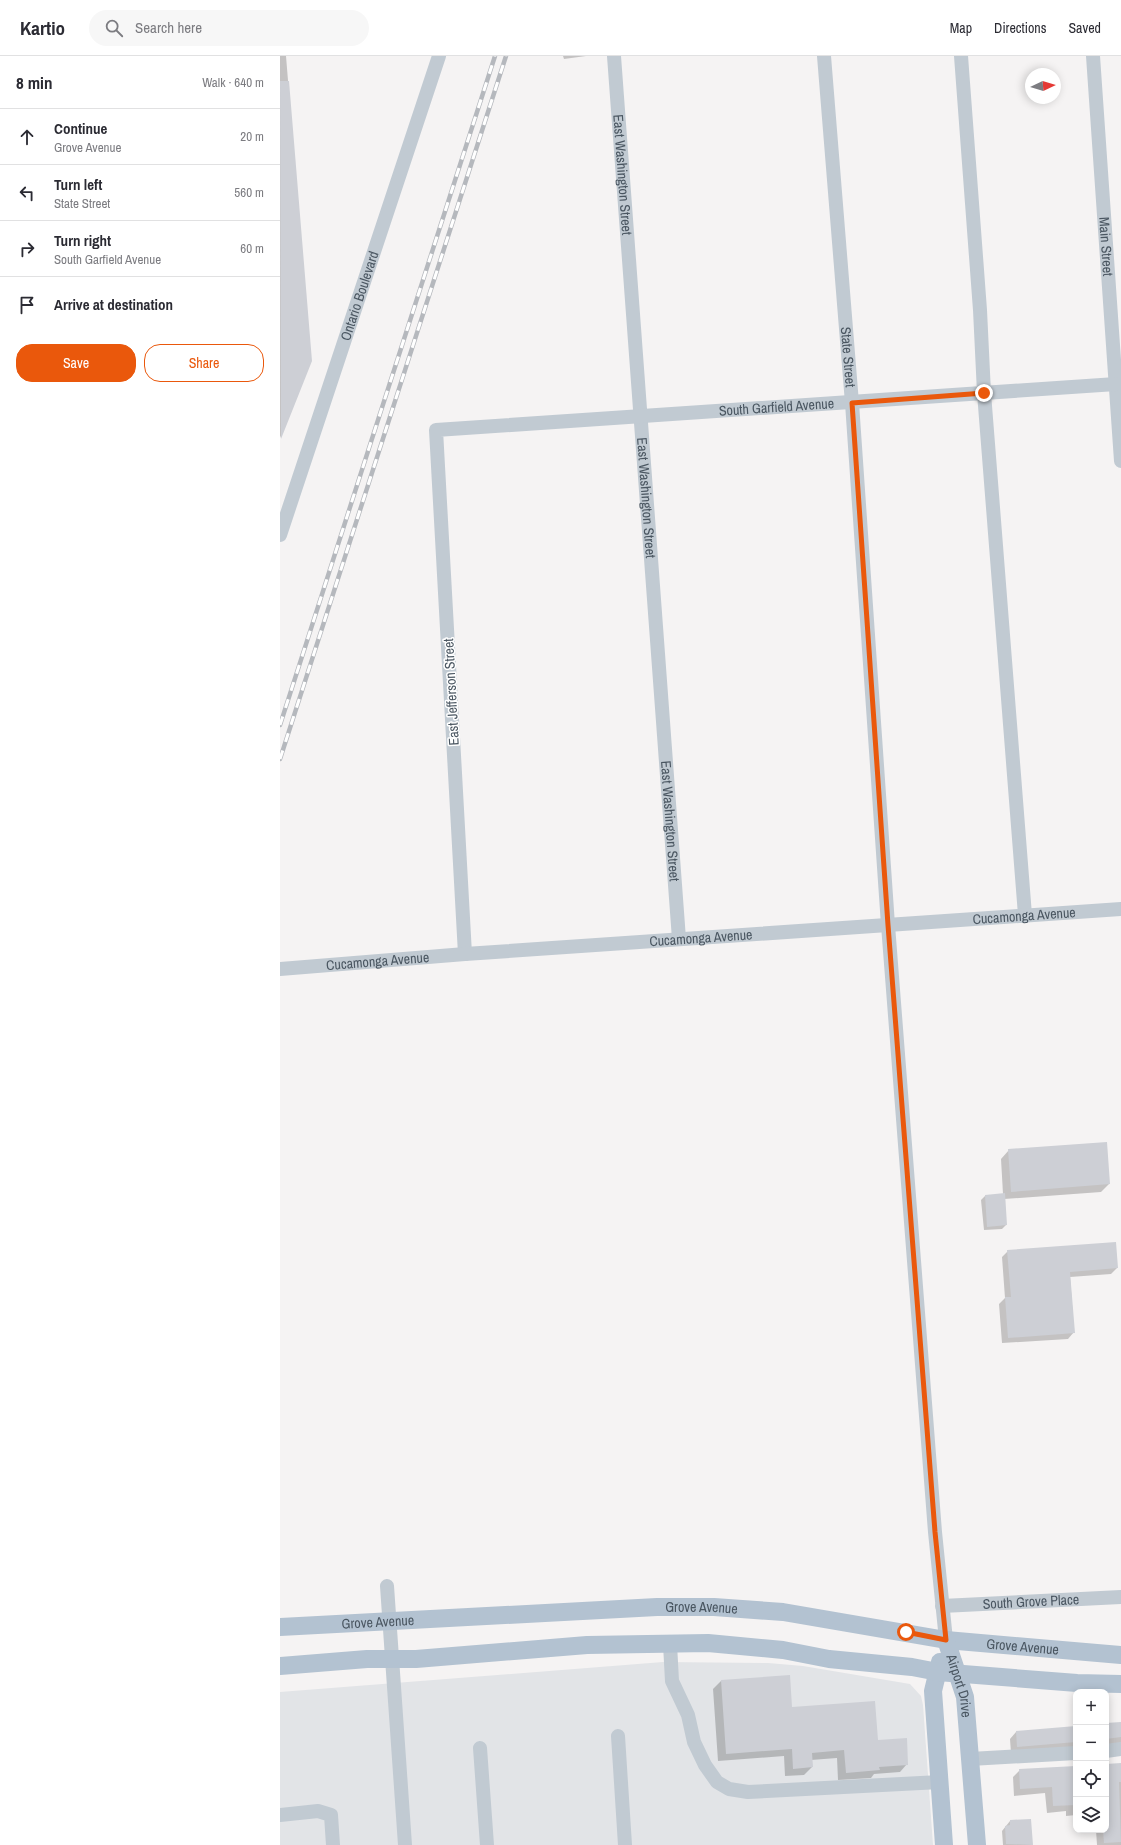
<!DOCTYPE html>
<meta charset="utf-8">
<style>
body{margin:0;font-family:"Archivo Narrow",sans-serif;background:#f7f7f7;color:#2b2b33}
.controls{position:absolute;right:12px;bottom:12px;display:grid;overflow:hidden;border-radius:8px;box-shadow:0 2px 10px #0003}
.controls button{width:36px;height:36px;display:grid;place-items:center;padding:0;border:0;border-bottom:1px solid #e1e1e2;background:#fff;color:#2b2b33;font:20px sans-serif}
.compass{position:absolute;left:745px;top:12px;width:36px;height:36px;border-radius:50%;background:#fff;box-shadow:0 2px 10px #0003;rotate:86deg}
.stop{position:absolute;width:12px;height:12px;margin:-9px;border:3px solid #ea580c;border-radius:50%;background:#fff}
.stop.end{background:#ea580c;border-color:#fff;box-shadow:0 1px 4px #0008}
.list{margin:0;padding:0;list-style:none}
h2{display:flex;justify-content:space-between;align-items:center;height:52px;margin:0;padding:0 16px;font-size:17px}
h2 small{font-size:13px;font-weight:400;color:#7c7c81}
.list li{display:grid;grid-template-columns:26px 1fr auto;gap:12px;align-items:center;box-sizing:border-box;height:56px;padding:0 16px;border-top:1px solid #e1e1e2}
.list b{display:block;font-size:15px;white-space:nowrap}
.list p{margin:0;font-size:13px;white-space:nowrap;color:#7c7c81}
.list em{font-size:13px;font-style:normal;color:#7c7c81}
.actions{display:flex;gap:8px;padding:12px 16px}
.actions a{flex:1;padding:9px 0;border:1px solid #ea580c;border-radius:16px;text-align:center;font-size:14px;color:#ea580c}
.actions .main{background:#ea580c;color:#fff}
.icon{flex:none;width:22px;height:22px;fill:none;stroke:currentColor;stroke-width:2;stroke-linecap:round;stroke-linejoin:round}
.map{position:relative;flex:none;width:841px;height:1789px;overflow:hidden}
header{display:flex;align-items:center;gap:24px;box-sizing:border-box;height:56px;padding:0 20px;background:#fff;border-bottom:1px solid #e1e1e2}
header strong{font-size:19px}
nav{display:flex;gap:22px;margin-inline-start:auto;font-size:14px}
.search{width:280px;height:36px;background:#f7f7f7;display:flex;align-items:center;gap:10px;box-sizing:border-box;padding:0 14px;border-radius:22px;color:#7c7c81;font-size:15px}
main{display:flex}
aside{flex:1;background:#fff}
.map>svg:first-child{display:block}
.airport{fill:#e2e4e7}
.shadow{fill:#0003}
.building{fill:#cdcfd5}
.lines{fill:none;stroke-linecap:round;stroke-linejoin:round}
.minor{stroke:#c1cad2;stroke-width:14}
.major{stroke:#b3c2d1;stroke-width:18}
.rail-casing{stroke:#b5b8bd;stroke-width:4.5}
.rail{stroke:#fff;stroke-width:3;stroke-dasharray:9;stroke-linecap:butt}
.route{stroke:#ea580c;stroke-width:5}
.labels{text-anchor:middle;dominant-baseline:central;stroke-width:3;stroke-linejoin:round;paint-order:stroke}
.street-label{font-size:14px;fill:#4a5661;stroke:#fff}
</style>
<header>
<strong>Kartio</strong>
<div class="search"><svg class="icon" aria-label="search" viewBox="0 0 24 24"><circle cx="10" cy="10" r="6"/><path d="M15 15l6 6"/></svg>Search here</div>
<nav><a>Map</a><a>Directions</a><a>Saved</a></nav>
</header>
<main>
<aside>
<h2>8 min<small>Walk · 640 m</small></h2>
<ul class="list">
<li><svg class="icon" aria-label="ahead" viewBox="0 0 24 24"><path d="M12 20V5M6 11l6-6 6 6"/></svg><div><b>Continue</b><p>Grove Avenue</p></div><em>20 m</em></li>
<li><svg class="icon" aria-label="left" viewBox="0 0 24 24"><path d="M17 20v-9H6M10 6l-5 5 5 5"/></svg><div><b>Turn left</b><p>State Street</p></div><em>560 m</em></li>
<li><svg class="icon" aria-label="right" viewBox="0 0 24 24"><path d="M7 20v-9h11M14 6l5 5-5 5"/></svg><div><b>Turn right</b><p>South Garfield Avenue</p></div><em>60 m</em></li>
<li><svg class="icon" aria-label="arrive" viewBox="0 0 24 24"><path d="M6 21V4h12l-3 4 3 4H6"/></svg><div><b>Arrive at destination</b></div></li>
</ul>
<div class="actions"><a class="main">Save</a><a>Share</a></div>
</aside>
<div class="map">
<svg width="841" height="1789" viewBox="0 0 841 1789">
<rect width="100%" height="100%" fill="#f5f3f3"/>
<path class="airport" d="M383,1606L488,1607L523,1610L630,1628L641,1640L643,1649L653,1789H0V1636Z"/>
<path class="shadow" d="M0,0H6L31,305L0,382Z
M283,0H306L284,3Z
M729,1094L829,1128L821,1136L724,1143L726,1169L722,1173L704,1174L701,1144L705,1140L723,1138L721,1103Z
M728,1195L837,1212L831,1218L790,1221L794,1276L788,1283L722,1287L719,1248L725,1242L722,1201Z
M441,1625L511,1652L627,1708L620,1716L594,1718L591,1722L558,1724L557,1702L531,1704L532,1711L524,1719L505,1720L504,1700L438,1705L433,1633Z
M841,1667V1687L826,1689V1668Z
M796,1671V1691L731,1697L730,1683L736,1676Z
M841,1708V1789H817L816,1774H826V1709Z
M796,1711V1759L786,1760V1755L767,1757L765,1737L734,1740L733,1721L740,1714Z
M730,1765L752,1789H723L722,1775Z"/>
<path class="building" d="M0,25H9L32,305L1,383Z
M827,1086L830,1128L731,1136L728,1093Z
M725,1137L727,1169L707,1171L705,1139Z
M836,1186L838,1212L790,1216L795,1277L728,1282L725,1241H731L727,1194Z
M510,1619L512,1651L595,1645L598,1684L627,1682L628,1709L599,1711L600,1714L566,1717L564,1694L532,1697L533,1711L513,1713L512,1693L446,1698L441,1624Z
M841,1666V1681L826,1683V1667Z
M796,1670V1686L737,1691L736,1675Z
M841,1707V1726H839L841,1786L824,1787L823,1774H826V1708Z
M796,1710V1749L773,1750L772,1731L740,1733L739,1713Z
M751,1763L753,1789L726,1788L725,1770L730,1769V1764Z"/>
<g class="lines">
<g class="minor">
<path id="s1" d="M334,0L399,883"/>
<path id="s2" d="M544,0L572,347L608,869L655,1476L666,1584"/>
<path d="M681,0L700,254L704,337L745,859"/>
<path id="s3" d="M813,0L841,405"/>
<path id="s4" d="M0,479L159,0"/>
<path id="s5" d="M185,898L156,374L836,328"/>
<path id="s6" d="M0,913L185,898L841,853"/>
<path d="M107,1530L125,1789"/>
<path id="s7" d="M662,1550L841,1541"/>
<path d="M390,1588L392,1625L408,1659L414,1686L425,1709L437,1726L449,1733L468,1736L660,1726"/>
<path d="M338,1680L345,1789"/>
<path d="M200,1692L207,1789"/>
<path d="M826,1695L841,1693"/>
<path d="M690,1703L796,1697"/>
<path d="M0,1759L38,1755L51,1759L53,1789"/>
</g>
<g class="major">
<path id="s8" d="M0,1571L377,1551H434L503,1556L666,1584L841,1599"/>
<path id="s9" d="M666,1584L685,1641L697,1789"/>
<path d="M660,1606L653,1635L664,1789"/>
<path d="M0,1610L87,1603H136L307,1589L428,1587L503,1594L549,1603L632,1611L658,1616L797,1627L841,1628"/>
</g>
<g class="rail-casing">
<path id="rail" d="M0,669L215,0
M0,703L226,0"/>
</g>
<use href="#rail" class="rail"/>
</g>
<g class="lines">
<path class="route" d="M626,1576L666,1584L655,1476L608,869L572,347L704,337"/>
</g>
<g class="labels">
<g class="street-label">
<text stroke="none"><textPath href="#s1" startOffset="119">East Washington Street</textPath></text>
<text stroke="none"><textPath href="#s3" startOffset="191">Main Street</textPath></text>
<text stroke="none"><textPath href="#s4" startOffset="252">Ontario Boulevard</textPath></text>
<text stroke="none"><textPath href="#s2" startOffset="302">State Street</textPath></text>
<text stroke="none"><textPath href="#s5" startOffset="866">South Garfield Avenue</textPath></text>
<text stroke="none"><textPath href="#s1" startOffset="443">East Washington Street</textPath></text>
<text transform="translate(171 636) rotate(-93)">East Jefferson Street</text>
<text stroke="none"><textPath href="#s1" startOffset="767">East Washington Street</textPath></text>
<text stroke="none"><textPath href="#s6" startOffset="746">Cucamonga Avenue</textPath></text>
<text stroke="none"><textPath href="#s6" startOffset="422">Cucamonga Avenue</textPath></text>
<text stroke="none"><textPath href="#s6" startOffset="98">Cucamonga Avenue</textPath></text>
<text stroke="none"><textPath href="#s7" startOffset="89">South Grove Place</textPath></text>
<text stroke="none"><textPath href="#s8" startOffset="422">Grove Avenue</textPath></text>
<text stroke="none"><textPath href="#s8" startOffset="98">Grove Avenue</textPath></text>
<text stroke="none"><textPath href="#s8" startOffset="746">Grove Avenue</textPath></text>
<text stroke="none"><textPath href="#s9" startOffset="48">Airport Drive</textPath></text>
</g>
</g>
</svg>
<div class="controls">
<button>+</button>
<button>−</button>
<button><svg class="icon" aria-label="locate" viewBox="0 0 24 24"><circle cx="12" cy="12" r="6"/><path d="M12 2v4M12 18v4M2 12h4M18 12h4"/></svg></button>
<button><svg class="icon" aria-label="layers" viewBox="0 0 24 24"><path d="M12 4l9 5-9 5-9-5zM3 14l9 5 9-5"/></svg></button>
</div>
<svg class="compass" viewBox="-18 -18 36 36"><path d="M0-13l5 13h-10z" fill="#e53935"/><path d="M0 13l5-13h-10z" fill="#7c7c81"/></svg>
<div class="stop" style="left:626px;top:1576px"></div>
<div class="stop end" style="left:704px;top:337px"></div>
</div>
</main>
